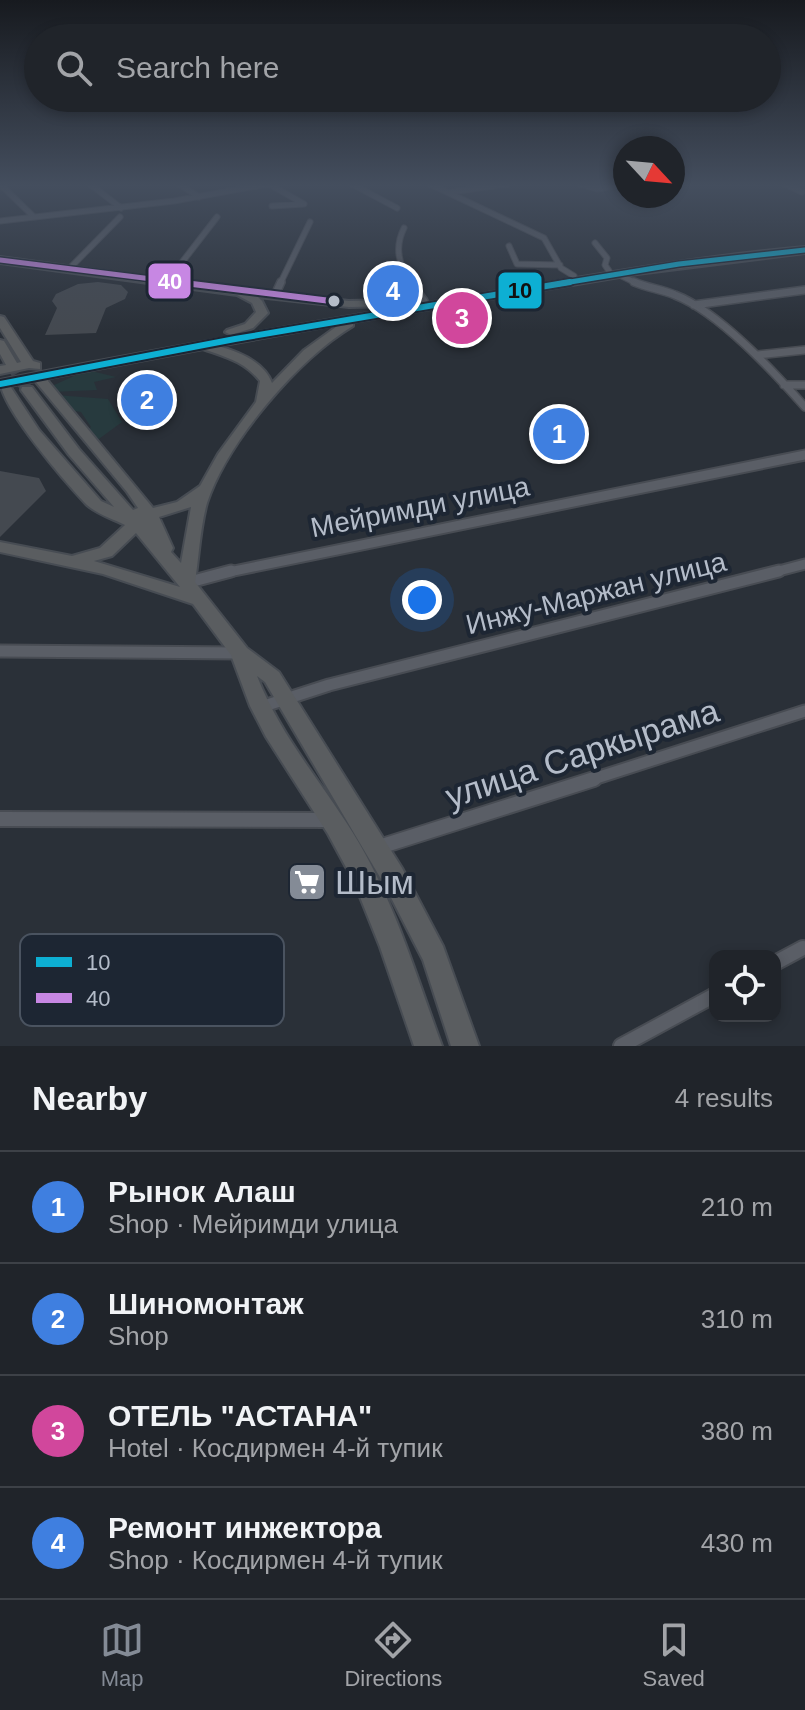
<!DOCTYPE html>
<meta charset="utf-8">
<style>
body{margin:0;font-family:Helvetica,sans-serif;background:#282c32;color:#f1f3f6}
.controls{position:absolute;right:24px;bottom:24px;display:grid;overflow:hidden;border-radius:16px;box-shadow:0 4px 12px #0003}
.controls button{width:72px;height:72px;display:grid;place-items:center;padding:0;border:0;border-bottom:2px solid #3d4147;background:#20242a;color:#f1f3f6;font:40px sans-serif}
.compass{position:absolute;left:613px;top:136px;width:72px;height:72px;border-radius:50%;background:#20242a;box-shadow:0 4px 12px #0003;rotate:116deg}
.you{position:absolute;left:422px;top:600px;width:28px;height:28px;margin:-20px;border:6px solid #fff;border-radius:50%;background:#1a73e8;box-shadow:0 0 0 12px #1a73e833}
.badge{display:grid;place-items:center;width:52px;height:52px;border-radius:50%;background:#848b96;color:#fff;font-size:26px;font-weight:700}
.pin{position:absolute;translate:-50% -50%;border:4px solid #fff;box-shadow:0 2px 8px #0006}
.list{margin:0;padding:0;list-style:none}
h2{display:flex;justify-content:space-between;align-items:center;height:104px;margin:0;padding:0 32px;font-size:34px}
h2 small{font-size:26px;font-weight:400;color:#a2a4a8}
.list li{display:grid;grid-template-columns:52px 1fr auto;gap:24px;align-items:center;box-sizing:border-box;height:112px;padding:0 32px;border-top:2px solid #3d4147}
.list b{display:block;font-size:30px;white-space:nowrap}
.list p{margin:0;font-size:26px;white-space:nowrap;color:#a2a4a8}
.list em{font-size:26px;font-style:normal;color:#a2a4a8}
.icon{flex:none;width:44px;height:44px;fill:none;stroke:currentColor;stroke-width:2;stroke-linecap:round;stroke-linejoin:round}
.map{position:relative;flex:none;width:805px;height:1046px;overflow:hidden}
.search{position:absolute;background:#20242a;box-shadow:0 4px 12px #0003;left:24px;right:24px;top:24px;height:88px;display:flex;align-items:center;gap:20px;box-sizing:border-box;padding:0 28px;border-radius:44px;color:#a2a4a8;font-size:30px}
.sheet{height:552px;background:#20242a}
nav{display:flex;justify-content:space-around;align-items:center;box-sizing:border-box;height:112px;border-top:2px solid #3d4147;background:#20242a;font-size:22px;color:#a2a4a8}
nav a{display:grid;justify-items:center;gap:4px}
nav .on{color:#848b96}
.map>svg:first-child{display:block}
.green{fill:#273a3e}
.building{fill:#444950}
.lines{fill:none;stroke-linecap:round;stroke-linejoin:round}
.highway-tunnel{stroke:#3f454e;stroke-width:12;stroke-dasharray:12 6;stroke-linecap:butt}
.street-far4-casing{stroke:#484c53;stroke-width:7}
.street-far3-casing{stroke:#484c53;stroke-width:10}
.street-far2-casing{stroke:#484c53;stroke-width:13}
.street-far1-casing{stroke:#484c53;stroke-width:15}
.street-casing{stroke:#484c53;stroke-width:18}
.highway-casing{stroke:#474c53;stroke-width:4}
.street-far4{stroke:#5a5e66;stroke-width:5}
.street-far3{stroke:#5a5e66;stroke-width:7}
.street-far2{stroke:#5a5e66;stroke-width:9}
.street-far1{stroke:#5a5e66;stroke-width:11}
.street{stroke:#5a5e66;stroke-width:14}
.highway{fill:#5a5d60;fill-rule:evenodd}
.bus-1-far1-casing{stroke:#1d2633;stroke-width:8}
.bus-1-casing{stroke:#1d2633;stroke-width:10}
.bus-2-far1-casing{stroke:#1d2633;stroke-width:8}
.bus-2-casing{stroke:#1d2633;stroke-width:10}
.bus-1-far1{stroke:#0dafd3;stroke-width:5}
.bus-1{stroke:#0dafd3;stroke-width:6}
.bus-2-far1{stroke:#c787e3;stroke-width:5}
.bus-2{stroke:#c787e3;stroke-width:6}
.bus-dot{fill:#b4bcc9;stroke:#1d2633;stroke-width:3}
.labels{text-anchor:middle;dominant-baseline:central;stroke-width:8;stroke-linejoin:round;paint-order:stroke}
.street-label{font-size:28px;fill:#b4bcc9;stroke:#1d2633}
.near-street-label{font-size:34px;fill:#b4bcc9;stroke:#1d2633}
.near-poi-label{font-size:34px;fill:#b4bcc9;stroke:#1d2633;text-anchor:start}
.key{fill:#1d2633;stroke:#4a5360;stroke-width:2}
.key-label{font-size:22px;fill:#b4bcc9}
.line-badge{stroke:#1d2633;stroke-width:3}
.badge-label{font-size:22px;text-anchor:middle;font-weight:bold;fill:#fff}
.pale-badge-label{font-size:22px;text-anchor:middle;font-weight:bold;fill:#111}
</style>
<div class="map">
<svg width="805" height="1046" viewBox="0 0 805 1046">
<rect width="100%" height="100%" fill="#2a3038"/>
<path class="green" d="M87,370L116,377L94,382L97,390L51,392L52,386Z
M56,395L108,399L122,422L92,444L85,432L91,427L81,412L69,410Z"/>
<path class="building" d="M98,282L121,285L128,292L125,299L106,308L96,333L45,335L57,308L52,301L56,294L78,284Z
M142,373L146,382L150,381L160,407L141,411L131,385L137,384L133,375Z
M0,471L39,478L46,491L0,537Z
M315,870L317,890L300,894L297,873Z"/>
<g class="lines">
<path class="highway-tunnel" d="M11,363L27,390"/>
<g class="street-far4-casing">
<path id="street-far4" d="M0,184L34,217
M90,184L121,208
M179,184L199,197
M269,184L304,204L272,206
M352,184L397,208
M430,184L544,238L561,268L574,276
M580,184L597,189L625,184
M785,184L802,192
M451,192L507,184
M0,221L174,201L267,184
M404,228C394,248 399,265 411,284
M595,243L607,258L605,265L609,271
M509,246L517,264L560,265
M68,270L120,217
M618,274L638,284
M166,283L217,217
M280,284L310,222"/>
</g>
<g class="street-far3-casing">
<path id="street-far3" d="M410,282L424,301
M634,282C648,288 661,289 675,295C719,312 774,372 805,407
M275,295L281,282
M694,305L805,290
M758,355L805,350
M784,385H805"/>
</g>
<g class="street-far2-casing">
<path id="street-far2" d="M224,573L805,455
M771,573L805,564"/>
</g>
<g class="street-far1-casing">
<path id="street-far1" d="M186,583L231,571
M0,651L240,653
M261,707L329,685L779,571
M587,781L805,711"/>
</g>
<g class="street-casing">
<path id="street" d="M0,819L329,820
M376,848L594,779
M775,963L803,948
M621,1046L715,995"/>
</g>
<g class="highway-casing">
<path id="highway" d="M805,247V253L637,274L353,322V326C298,359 227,442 207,503C200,528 199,556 195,582L247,648L279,672L402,868L443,946L479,1046H451L423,960L384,884L265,682L257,676C281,738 326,787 359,843C396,906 417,978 442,1046H414L380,947L354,882L328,834L266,737L250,706L231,655L193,604L103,574L0,552V542L72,556L100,548L125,525C113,519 97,514 87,505C66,483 0,407 0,380C156,349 313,322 470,296C581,277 692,257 805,247ZM340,324L304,350L272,383C264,362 240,352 218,346ZM203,349C225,357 244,361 260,381L256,402L218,454L200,486L177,502L153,508L48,381L49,378ZM35,381L127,492L138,508L133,510L79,449L32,387H22L21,390L69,455L114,507L101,501L39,430L10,386ZM191,507L181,563L171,552L173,548L159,517ZM136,533L180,587L94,561L112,556Z
M0,257L221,287L349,301L391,300L396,303L391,306L349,307L258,297L262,301L268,313L253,328L231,335L225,332L227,330L245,324L256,312L252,303L237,295L0,263Z
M0,316L4,317L33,361L40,363V369L29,368L0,374V366L6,365L0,354V340L4,341L17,363L21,362L0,328Z"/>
</g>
<use href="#street-far4" class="street-far4"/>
<use href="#street-far3" class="street-far3"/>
<use href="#street-far2" class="street-far2"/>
<use href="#street-far1" class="street-far1"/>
<use href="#street" class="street"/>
<use href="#highway" class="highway"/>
<g class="bus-1-far1-casing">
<path id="bus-1-far1" d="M558,284L679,264L805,250"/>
</g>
<g class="bus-1-casing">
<path id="bus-1" d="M0,384L235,339L570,282"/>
</g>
<g class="bus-2-far1-casing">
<path id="bus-2-far1" d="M0,260L192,284"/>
</g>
<g class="bus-2-casing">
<path id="bus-2" d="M176,282L339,302"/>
</g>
<use href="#bus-1-far1" class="bus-1-far1"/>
<use href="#bus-1" class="bus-1"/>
<use href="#bus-2-far1" class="bus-2-far1"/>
<use href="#bus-2" class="bus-2"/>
</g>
<linearGradient id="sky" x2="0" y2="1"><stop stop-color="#171a1f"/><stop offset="0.56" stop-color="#444e5e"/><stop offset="1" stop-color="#444e5e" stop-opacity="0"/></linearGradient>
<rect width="805" height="331" fill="url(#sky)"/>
<defs>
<g id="supermarket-square" transform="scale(2)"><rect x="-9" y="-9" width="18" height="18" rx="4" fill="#848b96" stroke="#1d2633"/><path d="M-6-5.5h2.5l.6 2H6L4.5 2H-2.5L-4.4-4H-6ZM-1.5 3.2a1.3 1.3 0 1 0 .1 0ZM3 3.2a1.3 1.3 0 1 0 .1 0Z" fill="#fff"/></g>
</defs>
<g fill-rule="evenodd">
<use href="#supermarket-square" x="307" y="882"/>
</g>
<circle class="bus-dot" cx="334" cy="301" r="7"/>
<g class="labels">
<g class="street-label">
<text transform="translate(420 507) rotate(-11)">Мейримди улица</text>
<text transform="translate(596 593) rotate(-14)">Инжу-Маржан улица</text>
</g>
<g class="near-street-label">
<text transform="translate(582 753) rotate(-18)">улица Саркырама</text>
</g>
<g class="near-poi-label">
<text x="335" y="882">Шым</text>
</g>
</g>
<rect x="20" y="934" width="264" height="92" rx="12" class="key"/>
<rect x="36" y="957" width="36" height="10" fill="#0dafd3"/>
<rect x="36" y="993" width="36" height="10" fill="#c787e3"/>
<g class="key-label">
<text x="86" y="970">10</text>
<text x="86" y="1006">40</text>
</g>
<g class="line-badge">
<rect x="147" y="262" width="45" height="38" rx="8" fill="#c787e3"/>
<rect x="497" y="271" width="46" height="39" rx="8" fill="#0dafd3"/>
</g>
<g class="badge-label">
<text x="170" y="289">40</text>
</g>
<g class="pale-badge-label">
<text x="520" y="298">10</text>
</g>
</svg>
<div class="controls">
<button><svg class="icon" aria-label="locate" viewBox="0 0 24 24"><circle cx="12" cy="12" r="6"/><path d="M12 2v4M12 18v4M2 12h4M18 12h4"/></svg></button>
</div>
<svg class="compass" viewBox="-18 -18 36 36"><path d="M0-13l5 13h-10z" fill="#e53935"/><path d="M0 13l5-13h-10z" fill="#a2a4a8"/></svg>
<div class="you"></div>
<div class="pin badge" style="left:559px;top:434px;background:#3f7fe0">1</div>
<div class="pin badge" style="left:147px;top:400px;background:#3f7fe0">2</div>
<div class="pin badge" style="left:462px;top:318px;background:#d1479c">3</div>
<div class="pin badge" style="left:393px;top:291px;background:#3f7fe0">4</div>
<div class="search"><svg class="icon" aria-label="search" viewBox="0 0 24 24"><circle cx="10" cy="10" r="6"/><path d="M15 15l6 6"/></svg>Search here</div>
</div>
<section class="sheet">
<h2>Nearby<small>4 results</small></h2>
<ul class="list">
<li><span class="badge" style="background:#3f7fe0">1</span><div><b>Рынок Алаш</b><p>Shop · Мейримди улица</p></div><em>210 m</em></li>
<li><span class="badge" style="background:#3f7fe0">2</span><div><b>Шиномонтаж</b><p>Shop</p></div><em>310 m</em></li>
<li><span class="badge" style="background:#d1479c">3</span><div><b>ОТЕЛЬ &quot;АСТАНА&quot;</b><p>Hotel · Косдирмен 4-й тупик</p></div><em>380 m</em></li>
<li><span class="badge" style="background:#3f7fe0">4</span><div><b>Ремонт инжектора</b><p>Shop · Косдирмен 4-й тупик</p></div><em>430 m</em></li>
</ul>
</section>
<nav>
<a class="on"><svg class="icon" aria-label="map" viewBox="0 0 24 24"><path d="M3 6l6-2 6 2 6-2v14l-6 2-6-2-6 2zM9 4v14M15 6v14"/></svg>Map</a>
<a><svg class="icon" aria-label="directions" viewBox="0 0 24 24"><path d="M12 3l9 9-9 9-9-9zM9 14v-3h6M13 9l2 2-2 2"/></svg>Directions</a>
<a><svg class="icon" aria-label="saved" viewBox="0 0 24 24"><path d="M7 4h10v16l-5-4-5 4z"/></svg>Saved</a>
</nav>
